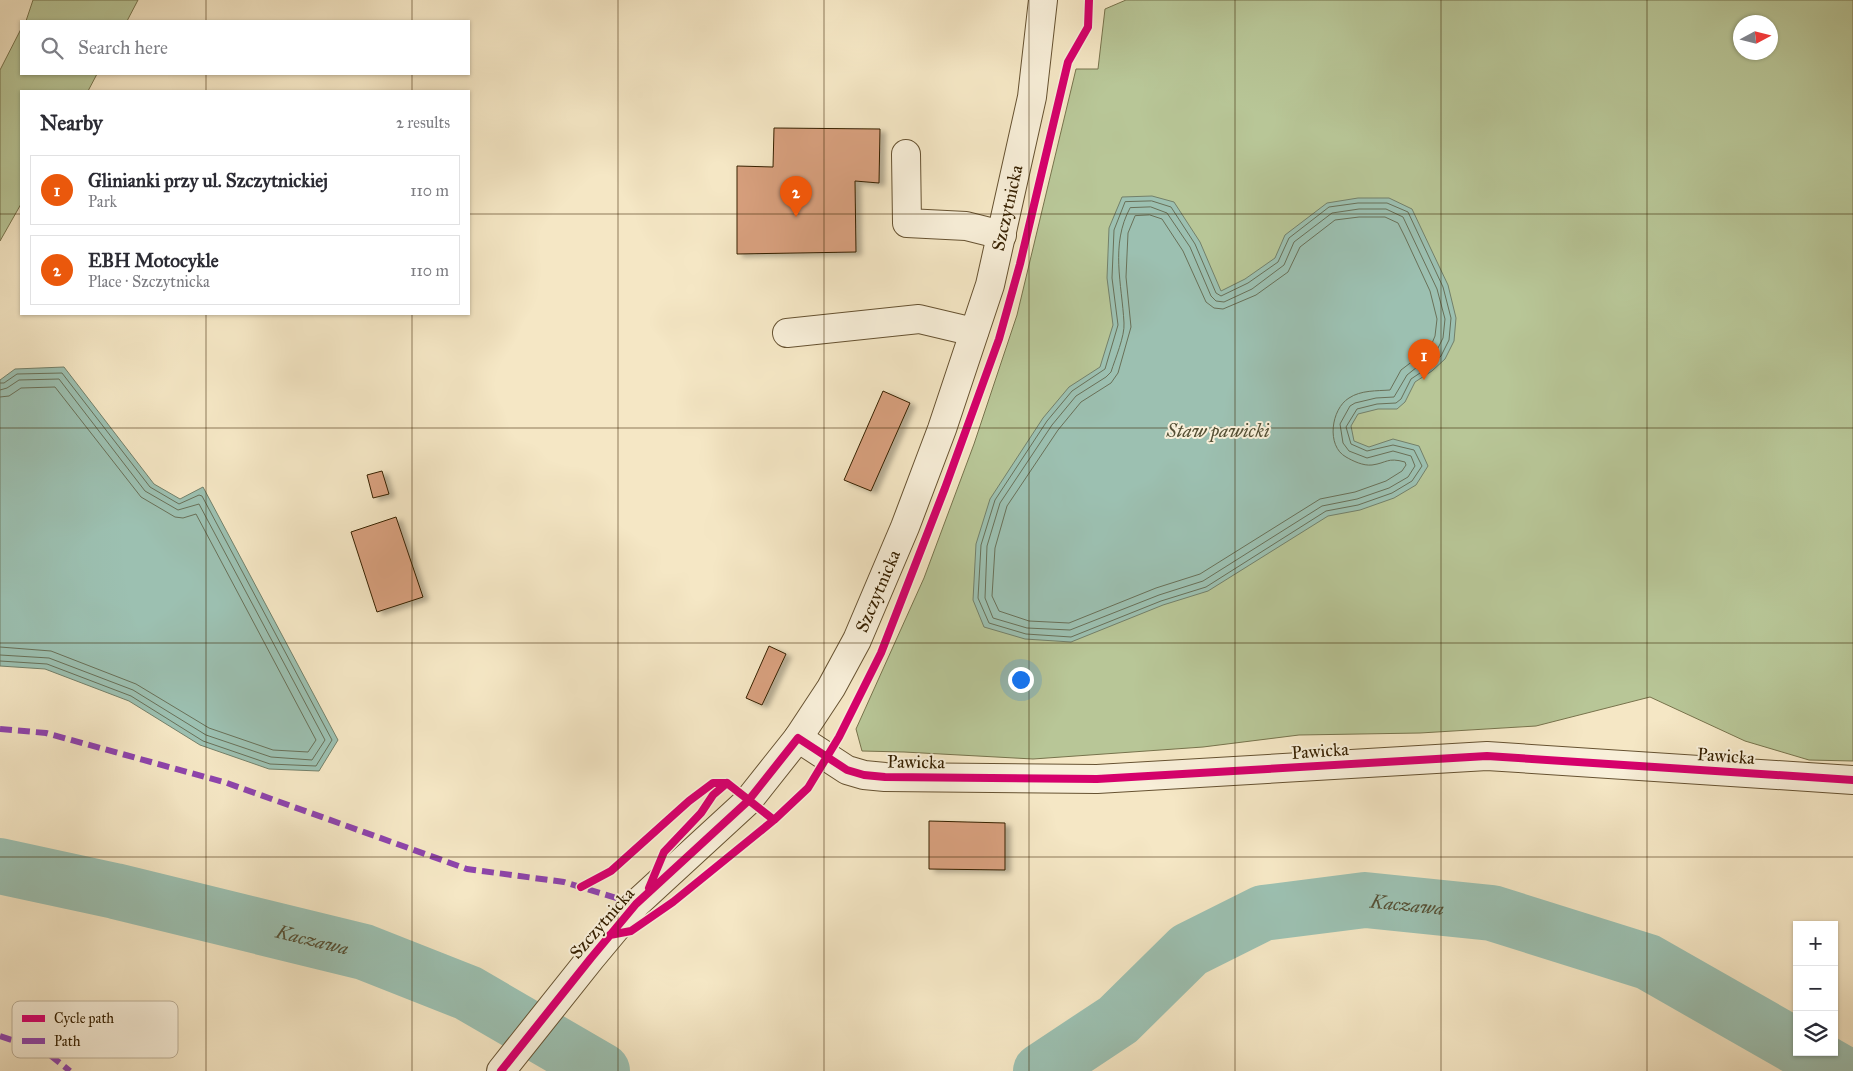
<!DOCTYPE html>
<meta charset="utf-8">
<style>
body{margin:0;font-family:"IM FELL Great Primer",serif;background:#f7f7f7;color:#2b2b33}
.controls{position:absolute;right:15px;bottom:15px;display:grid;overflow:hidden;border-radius:0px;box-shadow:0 1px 4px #0004}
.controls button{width:45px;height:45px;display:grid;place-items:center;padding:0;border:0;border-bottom:1px solid #e1e1e2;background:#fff;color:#2b2b33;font:25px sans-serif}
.compass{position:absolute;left:1733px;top:15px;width:45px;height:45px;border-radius:50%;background:#fff;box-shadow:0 1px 4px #0004;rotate:83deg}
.you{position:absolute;left:1020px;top:679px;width:18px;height:18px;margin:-12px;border:4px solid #fff;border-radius:50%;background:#1a73e8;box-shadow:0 0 0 8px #1a73e833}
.badge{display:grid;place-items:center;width:32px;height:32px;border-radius:50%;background:#ea580c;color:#fff;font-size:16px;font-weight:700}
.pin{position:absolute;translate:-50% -41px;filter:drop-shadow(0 1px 2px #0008)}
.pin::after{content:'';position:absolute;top:26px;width:18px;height:15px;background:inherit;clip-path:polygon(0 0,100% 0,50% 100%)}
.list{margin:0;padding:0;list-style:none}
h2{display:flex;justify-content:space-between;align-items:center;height:65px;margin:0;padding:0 20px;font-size:21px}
h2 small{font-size:16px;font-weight:400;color:#7c7c81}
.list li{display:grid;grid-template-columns:32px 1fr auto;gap:15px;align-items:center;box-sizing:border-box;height:70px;margin:0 10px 10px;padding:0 10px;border:1px solid #e1e1e2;border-radius:0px}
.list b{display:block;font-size:19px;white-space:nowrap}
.list p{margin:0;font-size:16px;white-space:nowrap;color:#7c7c81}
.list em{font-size:16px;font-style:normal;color:#7c7c81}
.icon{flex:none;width:28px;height:28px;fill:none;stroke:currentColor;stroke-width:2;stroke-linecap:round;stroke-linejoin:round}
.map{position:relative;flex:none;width:1853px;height:1071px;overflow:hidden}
.search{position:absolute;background:#fff;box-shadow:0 1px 4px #0004;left:20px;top:20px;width:450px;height:55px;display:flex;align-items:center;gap:12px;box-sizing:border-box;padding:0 18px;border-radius:0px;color:#7c7c81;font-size:19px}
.panel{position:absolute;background:#fff;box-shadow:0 1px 4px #0004;left:20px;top:90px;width:450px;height:225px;border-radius:0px}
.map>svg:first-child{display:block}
.green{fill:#b8c697;stroke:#77734c;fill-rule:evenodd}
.water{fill:#9cc0b1;stroke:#73806a}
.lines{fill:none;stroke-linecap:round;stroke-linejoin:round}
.shore{stroke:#697058;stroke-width:1}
.river{stroke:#9cc0b1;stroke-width:56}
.building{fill:#d8a07e;stroke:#362000;filter:url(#shadow)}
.minor-casing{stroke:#665231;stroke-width:30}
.minor{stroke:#f8efd9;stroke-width:28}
.quiet{stroke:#8e44ad;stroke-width:6;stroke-dasharray:12 6;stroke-linecap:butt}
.cycleway-casing{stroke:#f8efd9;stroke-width:11}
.cycleway{stroke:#d6006c;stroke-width:8}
.grid{fill:none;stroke:#362000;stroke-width:1;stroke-opacity:0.55}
.labels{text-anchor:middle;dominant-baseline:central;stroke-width:4;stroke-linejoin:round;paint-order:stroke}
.street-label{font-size:18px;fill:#362000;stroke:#f8efd9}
.water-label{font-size:19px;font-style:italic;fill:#555035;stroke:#f8efd9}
.key{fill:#f8efd9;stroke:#beb198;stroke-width:1}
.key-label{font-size:14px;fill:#362000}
</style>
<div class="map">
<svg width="1853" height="1071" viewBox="0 0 1853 1071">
<defs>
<filter id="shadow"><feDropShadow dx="5.5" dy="3" stdDeviation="2.5" flood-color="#0004"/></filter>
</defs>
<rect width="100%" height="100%" fill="#f5e7c5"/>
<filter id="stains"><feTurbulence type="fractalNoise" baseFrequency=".004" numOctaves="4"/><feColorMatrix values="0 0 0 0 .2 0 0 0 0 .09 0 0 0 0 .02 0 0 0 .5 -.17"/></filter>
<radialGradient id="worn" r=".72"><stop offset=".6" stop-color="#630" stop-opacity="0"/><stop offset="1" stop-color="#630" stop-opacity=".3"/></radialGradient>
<path class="green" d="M33,0H138L127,21H26Z
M1126,0H1853V761L1809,760L1745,741L1650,697L1536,726L1420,733L1299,735L1203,747L1033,759L904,752L862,751L856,729L924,578L974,444L1017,315L1076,69H1098L1105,9ZM1740,22H1770V52H1740Z
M21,29V74H97L88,91H21V204L0,241V70Z"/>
<path class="water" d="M1152,196L1174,202L1200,242L1221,291L1245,279L1275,258L1285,235L1327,203L1358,198H1389L1412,209L1448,285L1456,318L1454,341L1445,359L1432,371L1415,382L1405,402L1397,409H1378L1358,414L1351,426L1354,441L1369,447L1393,439L1419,446L1428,466L1416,485L1394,498L1360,510L1328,516L1208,591L1163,605L1071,642L1025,639L984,627L973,600L976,544L990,499L1043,418L1069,387L1100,367L1113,325L1107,278L1109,228L1122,197Z
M64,367L154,484L180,499L203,487L338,740L319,771L269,769L200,745L129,701L45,669L0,666V380L15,369Z"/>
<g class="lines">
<path class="shore" d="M1152,201L1171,207L1195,244L1216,293L1221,296L1248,283L1278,262L1289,238L1329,207L1358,203H1387L1408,212L1443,287L1451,318L1449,340L1441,356L1429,367L1411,379L1401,399L1396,403L1377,404L1357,409L1346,427L1351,444L1367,451L1393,445L1414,450L1422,466L1412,481L1392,493L1358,505L1326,511L1206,587L1161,601L1071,637L1026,634L989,623L978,598L981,545L995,500L1047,421L1072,391L1105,369L1118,325L1112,278L1114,230L1125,202Z
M1151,207L1167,213L1190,247L1211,296L1216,301L1224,302L1252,289L1284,265L1294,242L1332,213L1359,209H1386L1403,217L1437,289L1445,319L1443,338L1436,352L1407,375L1394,397L1376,398L1355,403L1350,406L1340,424L1343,443L1349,451L1367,458L1393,451L1411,456L1415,466L1408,477L1389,488L1357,499L1322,506L1203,581L1159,595L1070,630L1027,628L993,618L985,598L987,546L1000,503L1052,425L1076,396L1106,377L1111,372C1115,359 1125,336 1124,323C1122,284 1110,245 1130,208Z
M1150,215L1162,219L1183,251L1206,302L1214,308L1223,309L1256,295L1288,272L1300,247L1335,220L1359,217H1385L1398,223L1405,237L1430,291L1437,319L1435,336L1430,348L1401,370L1390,390C1377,391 1361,390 1349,398C1331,409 1326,446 1346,457C1353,461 1363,466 1372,465C1387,463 1387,457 1405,462L1406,465L1402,471L1386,481L1355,492L1320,499L1200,574L1156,588L1069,623L1029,621L999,611L992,596L995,548L1007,506L1058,430L1081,402L1111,383L1118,373L1131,327L1126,277L1128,233L1135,216Z
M0,383H4L17,374L62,373L150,487L179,504L199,495L202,496L332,740L316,766L270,764L203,741L131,696L47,664L0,661
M0,390L7,388L19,380L59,379L145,491L178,510L199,504L325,740L312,760L271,757L206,735L133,690L49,658L0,655
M0,397L9,396L21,388L55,387L141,497L175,517L183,518L196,514L316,740L308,752L273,750L209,728L136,684L51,651L0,647"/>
<g class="river">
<path id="s1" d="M0,866L115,891L364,952L468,993L602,1071"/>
<path d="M1805,1052L1838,1071"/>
<path id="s2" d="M1041,1071L1118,1020L1189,950L1263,913L1365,900L1492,913L1648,962L1797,1047"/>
</g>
</g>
<path class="building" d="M774,128L880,129L879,183L855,181L856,252L737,254V166L773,167Z
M883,391L910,403L871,491L844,480Z
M382,471L389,494L373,498L367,475Z
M396,517L423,597L377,612L351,532Z
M769,646L786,654L762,705L746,698Z
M929,821L1005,823V870L929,869Z"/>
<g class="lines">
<g class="minor-casing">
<g id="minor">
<path d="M906,154L907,223L966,226L1002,235"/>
<path d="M787,333L919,319L974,332"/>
<path d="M798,738L847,770L864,775L885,777L1097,779L1487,756L1853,780"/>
<path id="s3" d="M501,1071L591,958L636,904L748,801L798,738L831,688L857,640L905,527L942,429L990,285L1032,97L1043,0"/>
</g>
</g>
<use href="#minor" class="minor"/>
<path class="quiet" d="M0,729L46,733L227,783L467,869L564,882L636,904
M0,1036L45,1051L70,1071"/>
<g class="cycleway-casing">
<path id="cycleway" d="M581,887L611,871L689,801L713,783H727
M649,888L664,852L701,813L713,795L727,783L774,820
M610,935L631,931L673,902L774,820L808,788L839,737L881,653L945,488L999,339L1020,264L1068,62L1088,27L1089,0
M501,1071L591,958L636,904L748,801L798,738L847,770L864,775L885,777L1097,779L1487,756L1853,780"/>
</g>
<use href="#cycleway" class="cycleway"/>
</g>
<path class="grid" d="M206,0V21M412,0V21M618,0V1071M824,0V1071M1029,0V1071M1235,0V1071M1441,0V1071M1647,0V1071M206,74V91M412,74V91M0,214H21M469,214H1853M206,314V1071M412,314V1071M0,428H1853M0,643H1853M0,857H1853"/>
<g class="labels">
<g class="street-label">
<text stroke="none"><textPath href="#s3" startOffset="1020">Szczytnicka</textPath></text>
<text stroke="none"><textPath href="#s3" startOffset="615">Szczytnicka</textPath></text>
<text transform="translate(1320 751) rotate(-4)">Pawicka</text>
<text transform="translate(1726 756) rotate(4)">Pawicka</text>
<text transform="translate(916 762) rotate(1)">Pawicka</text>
<text transform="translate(602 923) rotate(-49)">Szczytnicka</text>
</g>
<g class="water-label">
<text x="1218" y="430">Staw pawicki</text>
<text stroke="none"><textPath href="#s2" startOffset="420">Kaczawa</textPath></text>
<text stroke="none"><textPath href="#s1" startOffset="321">Kaczawa</textPath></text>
</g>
</g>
<rect x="12" y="1001" width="166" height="57" rx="8" class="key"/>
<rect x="22" y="1015" width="23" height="7" fill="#d6006c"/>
<rect x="22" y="1038" width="23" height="6" fill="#8e44ad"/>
<g class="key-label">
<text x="54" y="1023">Cycle path</text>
<text x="54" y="1046">Path</text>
</g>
<rect width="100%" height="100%" filter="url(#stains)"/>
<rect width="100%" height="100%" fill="url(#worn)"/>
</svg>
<div class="controls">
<button>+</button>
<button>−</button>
<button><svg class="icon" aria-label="layers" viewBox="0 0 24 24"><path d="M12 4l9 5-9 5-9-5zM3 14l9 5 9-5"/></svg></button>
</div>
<svg class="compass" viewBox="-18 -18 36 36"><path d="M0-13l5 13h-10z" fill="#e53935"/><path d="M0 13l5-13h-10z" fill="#7c7c81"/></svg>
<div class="you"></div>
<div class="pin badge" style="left:1424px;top:380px">1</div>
<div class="pin badge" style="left:796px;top:217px">2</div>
<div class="search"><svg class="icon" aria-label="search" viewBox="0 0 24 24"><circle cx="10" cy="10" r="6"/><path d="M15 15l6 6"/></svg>Search here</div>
<section class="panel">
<h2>Nearby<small>2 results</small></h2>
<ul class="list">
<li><span class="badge">1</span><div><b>Glinianki przy ul. Szczytnickiej</b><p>Park</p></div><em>110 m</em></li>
<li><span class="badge">2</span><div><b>EBH Motocykle</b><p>Place · Szczytnicka</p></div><em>110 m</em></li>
</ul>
</section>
</div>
